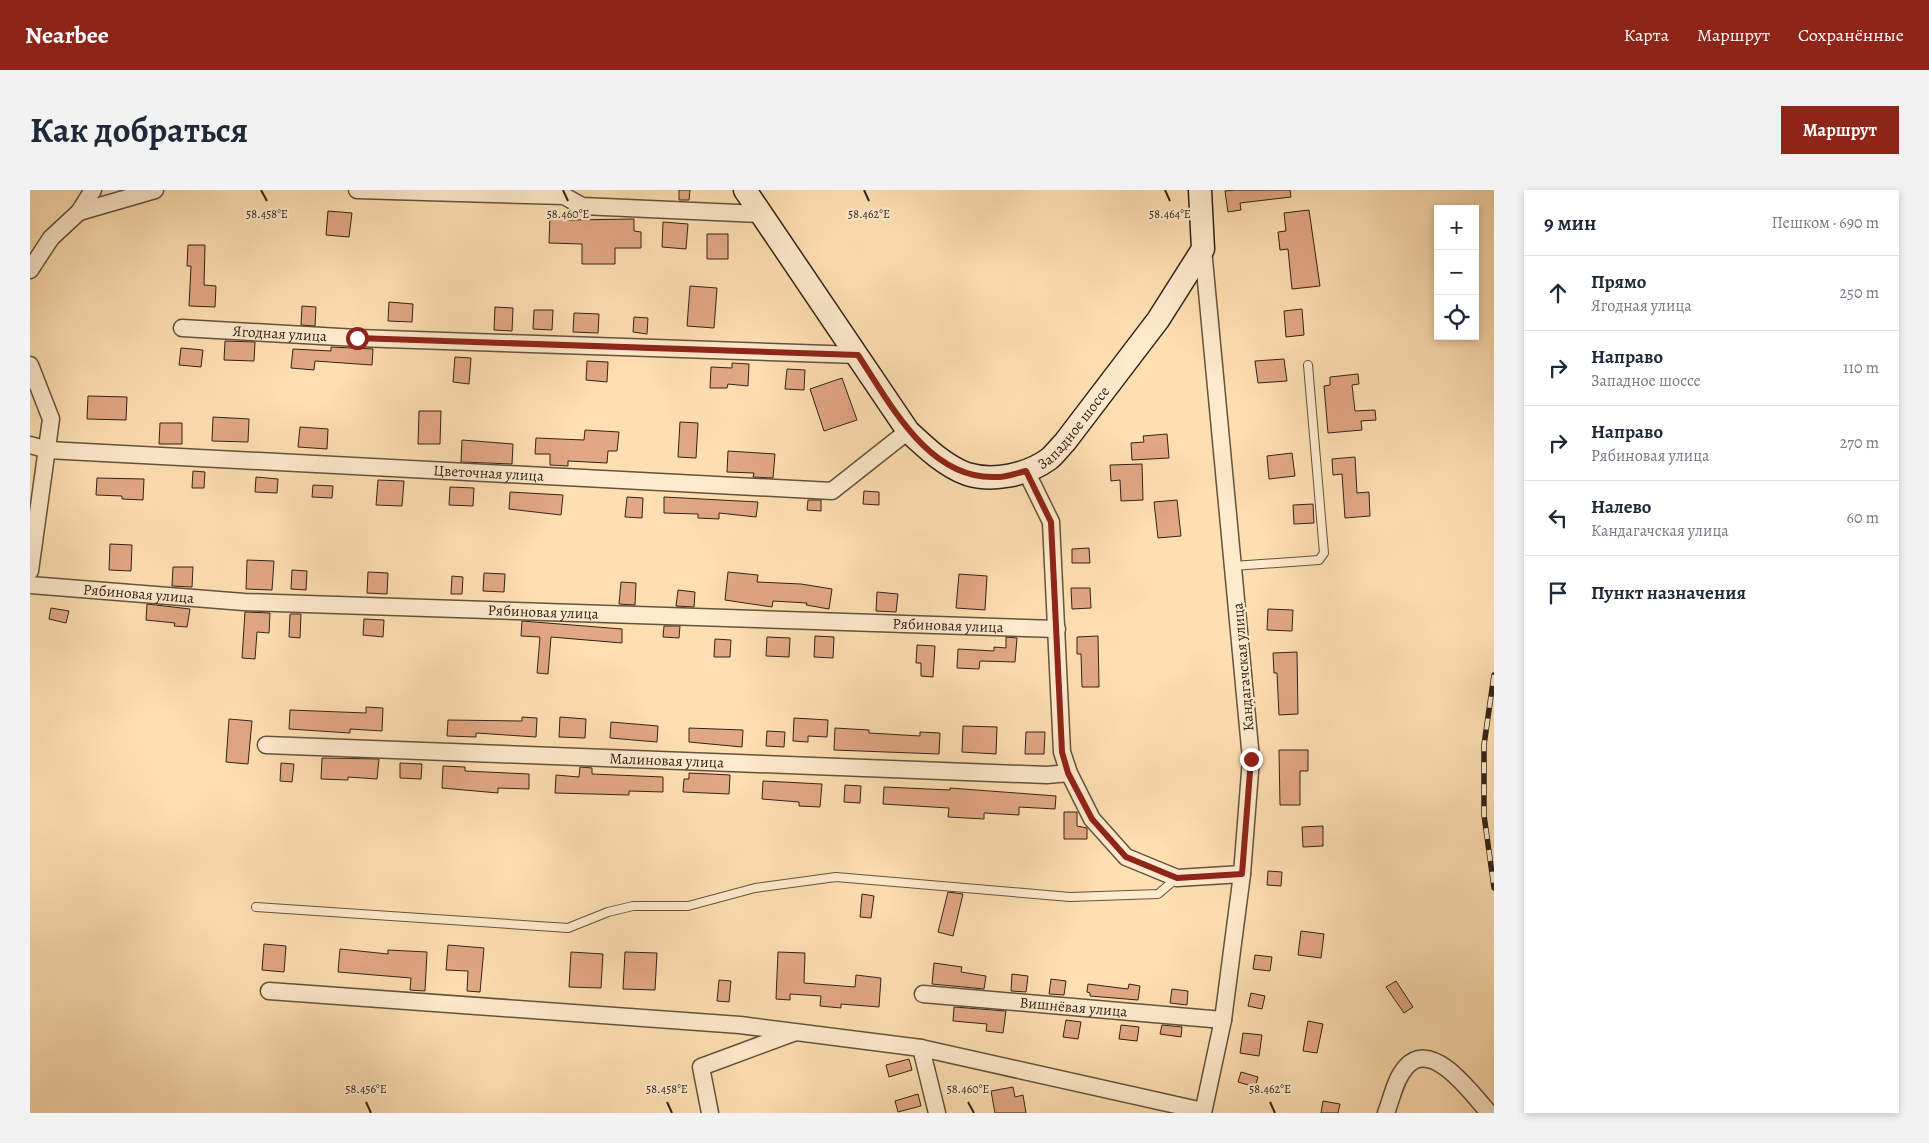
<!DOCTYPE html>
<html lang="ru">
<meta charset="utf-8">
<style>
body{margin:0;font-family:Alegreya,serif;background:#f2f2f3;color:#1f2937}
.controls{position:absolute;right:15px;top:15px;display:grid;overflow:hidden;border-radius:0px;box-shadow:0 2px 8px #0003}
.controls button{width:45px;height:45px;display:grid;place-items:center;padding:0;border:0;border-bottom:1px solid #e0e1e3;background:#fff;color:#1f2937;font:25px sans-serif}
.stop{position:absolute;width:15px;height:15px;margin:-11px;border:4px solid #8f2418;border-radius:50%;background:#fff}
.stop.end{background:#8f2418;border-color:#fff;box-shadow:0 1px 5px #0008}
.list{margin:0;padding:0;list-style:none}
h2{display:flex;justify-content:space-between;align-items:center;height:65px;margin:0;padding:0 20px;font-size:21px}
h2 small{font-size:16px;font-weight:400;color:#747a83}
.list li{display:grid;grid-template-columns:32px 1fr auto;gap:15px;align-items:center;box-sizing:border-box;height:75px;padding:0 20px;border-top:1px solid #e0e1e3}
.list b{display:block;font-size:19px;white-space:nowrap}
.list p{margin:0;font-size:16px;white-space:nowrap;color:#747a83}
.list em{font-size:16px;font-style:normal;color:#747a83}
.icon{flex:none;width:28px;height:28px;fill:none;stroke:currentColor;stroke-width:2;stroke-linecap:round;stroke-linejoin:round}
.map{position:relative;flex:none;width:1464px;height:923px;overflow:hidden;border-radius:0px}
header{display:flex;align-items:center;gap:30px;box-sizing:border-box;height:70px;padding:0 25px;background:#8f2418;color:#fff}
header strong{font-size:24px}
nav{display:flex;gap:28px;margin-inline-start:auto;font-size:18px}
.intro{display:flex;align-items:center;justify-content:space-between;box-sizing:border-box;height:120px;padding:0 30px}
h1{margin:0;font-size:35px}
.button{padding:12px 22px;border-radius:0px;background:#8f2418;color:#fff;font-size:18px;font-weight:700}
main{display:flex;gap:30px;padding:0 30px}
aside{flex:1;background:#fff;border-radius:0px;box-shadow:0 2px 8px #0003}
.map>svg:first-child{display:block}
.building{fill:#e2a784;stroke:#322319}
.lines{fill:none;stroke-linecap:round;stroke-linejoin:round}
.lane-casing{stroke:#65523f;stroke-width:10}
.street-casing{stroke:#65523f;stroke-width:19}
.secondary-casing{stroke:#322319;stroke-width:25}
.lane{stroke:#feeacc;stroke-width:8}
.street{stroke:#feeacc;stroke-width:16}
.secondary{stroke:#feeacc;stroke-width:22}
.rail-casing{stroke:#322319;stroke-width:5.5}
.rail{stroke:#feeacc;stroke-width:4;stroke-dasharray:11;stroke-linecap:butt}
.route{stroke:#8f2418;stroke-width:6}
.ticks{fill:none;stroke:#322319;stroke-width:2}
.labels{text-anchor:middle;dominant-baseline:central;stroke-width:4.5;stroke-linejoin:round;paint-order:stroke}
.street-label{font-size:15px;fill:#322319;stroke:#feeacc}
.ticks-label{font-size:12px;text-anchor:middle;fill:#322319;stroke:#feeacc;stroke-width:4.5;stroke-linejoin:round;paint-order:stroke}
</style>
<header>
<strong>Nearbee</strong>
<nav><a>Карта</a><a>Маршрут</a><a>Сохранённые</a></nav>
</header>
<div class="intro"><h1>Как добраться</h1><a class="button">Маршрут</a></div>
<main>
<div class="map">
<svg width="1464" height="923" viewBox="0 0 1464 923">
<rect width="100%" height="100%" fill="#fedfb1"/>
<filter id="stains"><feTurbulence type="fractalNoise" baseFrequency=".004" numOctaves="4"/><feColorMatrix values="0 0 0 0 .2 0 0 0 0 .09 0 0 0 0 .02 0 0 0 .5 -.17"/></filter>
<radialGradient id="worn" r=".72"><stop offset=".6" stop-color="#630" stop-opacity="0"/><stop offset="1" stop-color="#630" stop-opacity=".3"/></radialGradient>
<path class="building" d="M649,0H660L659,10H649Z
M1205,0H1260L1261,7L1210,13L1211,20L1198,22L1195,1Z
M1279,20L1290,96L1262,99L1258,59L1250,60L1248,42L1256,41L1254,23Z
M298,21L322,23L319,47L296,45Z
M520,25H539V30L604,29V41L611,42V58H585V74H552V54L519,53Z
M633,32L658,34L656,59L632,57Z
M677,44H698V69H677Z
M158,55H175L174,95L186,96L185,117L159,116L161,76H157Z
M660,96L687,98L684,138L657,136Z
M359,112L383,114L382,132L358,131Z
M272,116L286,117L285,136L271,135Z
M465,117L483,118L482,141L464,140Z
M1272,119L1274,145L1256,147L1254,121Z
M504,120H523L522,140L503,139Z
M544,123L569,124L568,143L543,142Z
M604,127L618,128L617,144L603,142Z
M195,151L225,152L224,171L194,170Z
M301,157L343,159L342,175L285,171L284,180L261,178L263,159L301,161Z
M151,158L173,160L171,177L149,175Z
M425,167L441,168L439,194L423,192Z
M1254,169L1257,191L1228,193L1225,171Z
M557,171L578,172L577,192L556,190Z
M702,173L719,174L718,196L698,194L697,198H680L681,177L702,178Z
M757,179L775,180L774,200L755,199Z
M1328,184L1329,194L1322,195L1325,221L1345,220L1346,230L1331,231L1332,240L1298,243L1294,196L1300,195V187Z
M812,188L827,230L794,241L780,199Z
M58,206L97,207L96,230L57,229Z
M389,221H411L410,254H388Z
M183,227L219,229L218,252L182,251Z
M650,232L668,233L666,268L648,267Z
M130,233H152V254H129Z
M270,237L298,239L297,259L268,257Z
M555,240L589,242L587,261H578L577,273L538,271V276L520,275V264H505L506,248L554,250Z
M1137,244L1139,268L1102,270L1101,253L1114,252L1113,246Z
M432,250L483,254L482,274L431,272Z
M698,261L745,264L743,288L723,287L724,283L697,282Z
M1262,263L1265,286L1239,289L1237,266Z
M1325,267L1327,303L1339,302L1340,326L1315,328L1312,284L1303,285L1302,269Z
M1112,274L1113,310L1091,311L1090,290L1081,291L1080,275Z
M163,281L175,282L174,298H162Z
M226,287L248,289L247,303L225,302Z
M67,288L114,289L113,310L92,309V306L66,305Z
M348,290L374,291L372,316L346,315Z
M283,295L303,296L302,308L282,307Z
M420,297L444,298L443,316L419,315Z
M834,301L849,302V315L833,314Z
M480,302L533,305L531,325L479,319Z
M597,307L613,308L612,328L595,327Z
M634,307L728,312L726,327L689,323V329L668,328V324L634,323Z
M778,310H791V321L777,320Z
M1147,310L1151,346L1128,348L1124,312Z
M1283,314L1284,333L1264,334L1263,315Z
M80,354L102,355L101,381L79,380Z
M1059,358L1060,373H1042V359Z
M217,370L244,371L242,400L216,399Z
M143,377H163L162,397L142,396Z
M262,380L277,381L276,400L261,399Z
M338,382L358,383L357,404L337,403Z
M698,382L728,385L727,392L771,394L802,399L799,419L776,415L777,413L743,411L742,417L695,410Z
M454,383L475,384L474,402L453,401Z
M929,384L957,386L955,420L926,418Z
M422,386L433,387L432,404H421Z
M591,392L606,393L605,415L589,414Z
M1041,398H1060L1061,418L1042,419Z
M648,400L665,402L664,417L646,416Z
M847,402L868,404L866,422L846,421Z
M117,414L160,419L157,437L144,436L145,433L116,430Z
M21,418L39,421L36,433L19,429Z
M1238,419L1263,420L1262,441L1237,440Z
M215,422L240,423L239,443L227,442L225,469L212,468Z
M260,424H271L270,448L259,447Z
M334,429L354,430L353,447L333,445Z
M492,431L592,439V453L521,447L518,484L507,483L510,447L491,446Z
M634,436H650L649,448L633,447Z
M785,446L804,447L803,468L784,467Z
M1068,446L1069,497H1052L1051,464H1047V447Z
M737,447L760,448L759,467L736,466Z
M976,447L987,448L985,472L950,471L949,479L927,478L928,459L964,461V457L976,458Z
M685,449L701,450L700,467H684Z
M887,455L905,456L903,487L891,486V473H886Z
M1267,462L1268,524L1249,525L1247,483H1244L1243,463Z
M336,517L353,518L352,541L320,539V543L259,539L260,520L336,523Z
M492,527L507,528L506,547L446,543V547L417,546L418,530L492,531Z
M530,527L556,529L555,548L529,547Z
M764,528L798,530L797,547L778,546V552L763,551Z
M199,529L222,531L218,574L196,572Z
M581,532L628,536L627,552L580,548Z
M933,536L967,537L966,564L932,562Z
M659,538L713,540L712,557L659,552Z
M805,538L839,540V543L890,546V542L910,543L909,564L804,560Z
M737,541L755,542L754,557L736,556Z
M996,542H1015L1014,564H995Z
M1249,560H1278V581H1270V615H1250Z
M292,568L349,569L347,589L318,587V590L291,589Z
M251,573L264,574L262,592L250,591Z
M370,573L392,574L391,589L370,588Z
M413,576L435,577V581L499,584V599L468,598V603L412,598Z
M550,577L562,578V584L633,587V602L599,601V605L525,603L526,585L549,587Z
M659,583L700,585L699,604L653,602L654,589H659Z
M733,591L792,594L790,617L769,616V612L732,609Z
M815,595L831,596L830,613L814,612Z
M854,597L920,600V598L1026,606L1025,619L989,617V625L954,623V629L918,627L919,618L853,614Z
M1034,622H1047V636L1057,638V649H1034Z
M1293,636V656L1273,657L1272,637Z
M1238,681L1252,682L1251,696L1237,695Z
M918,702L933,704L923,746L908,742Z
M832,704L844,706L841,728L830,727Z
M1271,741L1294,744L1291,768L1268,765Z
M234,754L256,756L254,782L232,780Z
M418,755L454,758L450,802L437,801L438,781L416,780Z
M310,759L358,764V760L397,762L395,801L380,800L381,788L308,782Z
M541,762L573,764L571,798L539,797Z
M595,762L627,763L625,800L593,799Z
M748,762L775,763L774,793L825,797L826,785L851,788L849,817L811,814V818L790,816L791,806L760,804V810L746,809Z
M1225,765L1242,767L1240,781L1223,779Z
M904,773L932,777L931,782L956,786L954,799L902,794Z
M982,784L998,786L996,802L981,801Z
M1021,789L1036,791L1034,805L1019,804Z
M689,790L701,791L699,812L687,811Z
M1366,791L1383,817L1374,823L1356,797Z
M1058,794L1098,799L1099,794L1110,796L1108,810L1060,806V803L1057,802Z
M1142,799L1158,801L1157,815L1140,813Z
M1221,803L1235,806L1232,819L1218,816Z
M924,817L976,821L973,843L956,841L957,834L923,831Z
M1036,830L1051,832L1048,849L1033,847Z
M1278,831L1293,834L1287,863L1273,861Z
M1091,835L1109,837L1107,851L1089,849Z
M1132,835L1152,837L1151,847L1130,844Z
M1213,843L1232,845L1229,866L1210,863Z
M879,869L882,880L859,887L856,875Z
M1211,882L1228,887L1225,897L1208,892Z
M983,897L985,907L993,905L996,923H965L961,901Z
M888,904L891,916L868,922L865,911Z
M1293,911L1310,914L1308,923H1291Z"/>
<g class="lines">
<g class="lane-casing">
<path id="lane" d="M1203,376L1289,370L1294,363L1278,175
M226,717L538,738L578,722L603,716H658L725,698L806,687L1040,707L1128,704L1147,688"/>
</g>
<g class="street-casing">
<g id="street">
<path d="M327,0L534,6L552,16L730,24"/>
<path d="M49,22L125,0"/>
<path d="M0,80L21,48L49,22L63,0"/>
<path id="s1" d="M152,138L327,148L828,165"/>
<path d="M0,175L21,229L0,381"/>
<path id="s2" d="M0,255L18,260L36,261L802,301L878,241"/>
<path d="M996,281L1021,332L1032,562L1039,583L1062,629L1096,667L1147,688L1212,684"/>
<path id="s3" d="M0,395L214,412L1027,439"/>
<path id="s4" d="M236,555L1017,585L1039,583"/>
<path d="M239,801L710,835L891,858L1173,921"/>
<path id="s5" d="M893,804L1193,830"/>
<path d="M891,858L907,923"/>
<path d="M680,923L671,877L763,843"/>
<path d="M1173,923L1193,830L1212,684L1221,569L1173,59"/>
<path d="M1356,923C1362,908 1365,889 1376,877C1402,847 1443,905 1459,923"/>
</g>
</g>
<g class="secondary-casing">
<g id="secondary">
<path id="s6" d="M715,0L878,241C895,257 915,276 937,284C963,292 997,285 1019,269C1025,264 1030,257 1035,252L1128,130L1173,59L1170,0"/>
</g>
</g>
<use href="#lane" class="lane"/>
<use href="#street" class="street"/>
<use href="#secondary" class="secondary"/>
<g class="rail-casing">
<path id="rail" d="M1464,485L1454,555V625L1464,698"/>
</g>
<use href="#rail" class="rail"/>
</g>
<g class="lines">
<path class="route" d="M327,148L828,165C860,213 898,290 966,287C976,287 987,283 996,281L1021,332L1032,562L1038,583L1062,629L1096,667L1147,688L1212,684L1221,569"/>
</g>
<path class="ticks" d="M231,0L237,11M533,0L538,11M834,0L839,11M1135,0L1140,11M336,912L341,923M637,912L642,923M938,912L944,923M1240,912L1245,923"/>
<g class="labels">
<g class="street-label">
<text stroke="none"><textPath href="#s1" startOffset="98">Ягодная улица</textPath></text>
<text stroke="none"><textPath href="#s6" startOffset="490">Западное шоссе</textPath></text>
<text stroke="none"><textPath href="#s2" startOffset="460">Цветочная улица</textPath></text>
<text stroke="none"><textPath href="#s3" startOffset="109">Рябиновая улица</textPath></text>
<text stroke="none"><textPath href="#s3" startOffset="514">Рябиновая улица</textPath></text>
<text stroke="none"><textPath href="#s3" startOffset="919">Рябиновая улица</textPath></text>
<text transform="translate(1213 477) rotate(-95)">Кандагачская улица</text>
<text stroke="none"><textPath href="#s4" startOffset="401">Малиновая улица</textPath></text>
<text stroke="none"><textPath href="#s5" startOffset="151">Вишнёвая улица</textPath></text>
</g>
</g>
<g class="ticks-label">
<text x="237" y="28">58.458°E</text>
<text x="538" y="28">58.460°E</text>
<text x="839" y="28">58.462°E</text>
<text x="1140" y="28">58.464°E</text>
<text x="336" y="903">58.456°E</text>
<text x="637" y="903">58.458°E</text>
<text x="938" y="903">58.460°E</text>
<text x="1240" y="903">58.462°E</text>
</g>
<rect width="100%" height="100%" filter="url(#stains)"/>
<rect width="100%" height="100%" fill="url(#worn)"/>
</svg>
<div class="controls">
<button>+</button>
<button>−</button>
<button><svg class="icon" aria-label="locate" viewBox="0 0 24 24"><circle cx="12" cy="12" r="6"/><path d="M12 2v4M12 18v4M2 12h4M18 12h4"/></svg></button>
</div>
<div class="stop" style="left:327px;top:148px"></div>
<div class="stop end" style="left:1221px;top:569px"></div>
</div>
<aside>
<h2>9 мин<small>Пешком · 690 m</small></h2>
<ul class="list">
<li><svg class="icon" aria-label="ahead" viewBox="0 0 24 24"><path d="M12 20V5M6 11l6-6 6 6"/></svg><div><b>Прямо</b><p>Ягодная улица</p></div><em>250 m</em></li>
<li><svg class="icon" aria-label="right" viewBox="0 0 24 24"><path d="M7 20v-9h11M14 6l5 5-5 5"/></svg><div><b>Направо</b><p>Западное шоссе</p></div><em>110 m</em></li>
<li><svg class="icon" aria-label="right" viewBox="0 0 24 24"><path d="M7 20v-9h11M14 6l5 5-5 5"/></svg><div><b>Направо</b><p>Рябиновая улица</p></div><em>270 m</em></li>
<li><svg class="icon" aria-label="left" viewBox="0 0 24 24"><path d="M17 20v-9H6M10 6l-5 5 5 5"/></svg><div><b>Налево</b><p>Кандагачская улица</p></div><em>60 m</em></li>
<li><svg class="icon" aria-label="arrive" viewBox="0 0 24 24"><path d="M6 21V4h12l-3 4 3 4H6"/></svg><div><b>Пункт назначения</b></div></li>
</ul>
</aside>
</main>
